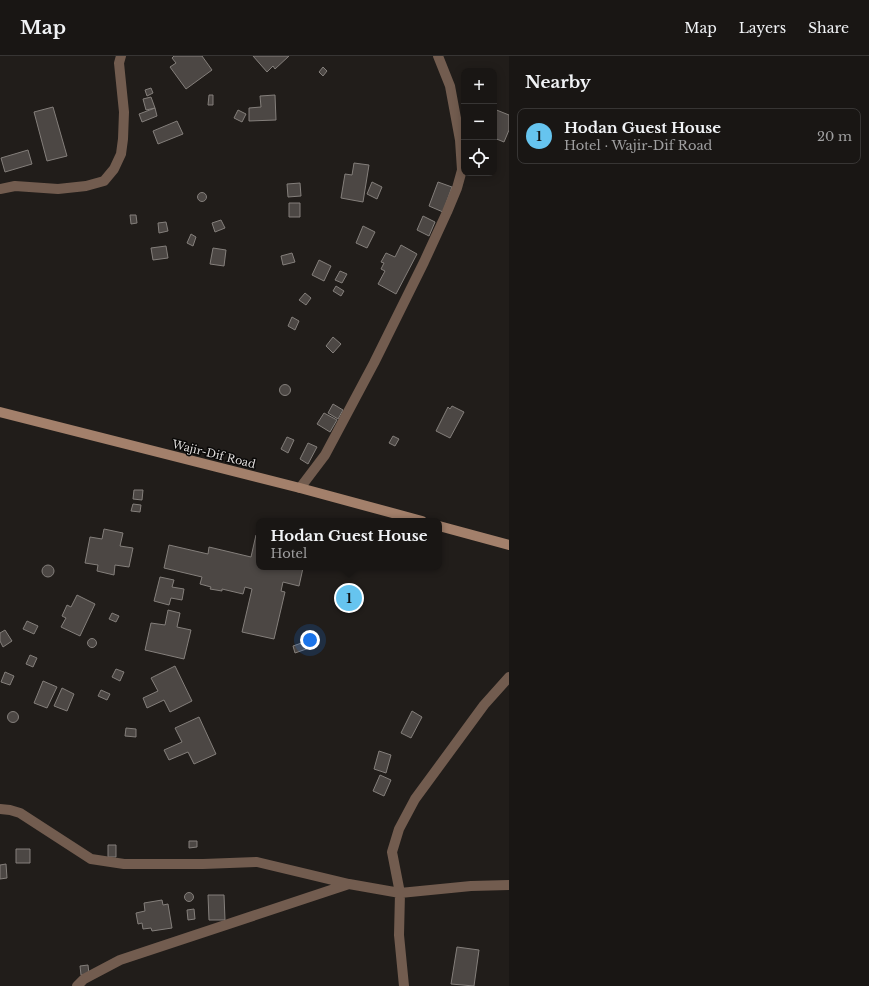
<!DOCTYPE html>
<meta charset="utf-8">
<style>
body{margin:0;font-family:"Libre Baskerville",serif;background:#262322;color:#f1f3f6}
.controls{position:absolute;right:12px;top:12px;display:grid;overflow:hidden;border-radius:8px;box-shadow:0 2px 10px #0003}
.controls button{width:36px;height:36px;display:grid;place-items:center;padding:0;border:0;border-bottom:1px solid #373534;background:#191614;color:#f1f3f6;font:20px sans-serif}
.you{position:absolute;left:310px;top:584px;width:14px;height:14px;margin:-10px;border:3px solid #fff;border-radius:50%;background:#1a73e8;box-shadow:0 0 0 6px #1a73e833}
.badge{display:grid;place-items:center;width:26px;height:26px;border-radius:50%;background:#66c4ef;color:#111;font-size:13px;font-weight:700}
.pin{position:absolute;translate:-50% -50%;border:2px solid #fff;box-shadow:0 1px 4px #0006}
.popup{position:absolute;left:256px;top:462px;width:186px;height:52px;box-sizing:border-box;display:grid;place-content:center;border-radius:8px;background:#191614;filter:drop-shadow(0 1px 3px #0005);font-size:13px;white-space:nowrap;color:#9f9fa0}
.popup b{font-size:15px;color:#f1f3f6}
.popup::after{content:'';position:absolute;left:50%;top:100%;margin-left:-8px;border:8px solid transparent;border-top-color:#191614}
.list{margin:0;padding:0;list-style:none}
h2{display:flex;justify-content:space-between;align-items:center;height:52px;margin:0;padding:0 16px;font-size:17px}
h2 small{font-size:13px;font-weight:400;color:#9f9fa0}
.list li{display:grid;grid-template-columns:26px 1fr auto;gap:12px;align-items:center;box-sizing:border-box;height:56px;margin:0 8px 8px;padding:0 8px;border:1px solid #373534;border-radius:8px}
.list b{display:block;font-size:15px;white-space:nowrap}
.list p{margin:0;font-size:13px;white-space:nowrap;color:#9f9fa0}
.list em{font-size:13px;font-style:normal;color:#9f9fa0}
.icon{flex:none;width:22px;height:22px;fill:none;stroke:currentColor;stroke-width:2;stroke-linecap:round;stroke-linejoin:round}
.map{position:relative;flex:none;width:509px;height:930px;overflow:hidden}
header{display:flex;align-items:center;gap:24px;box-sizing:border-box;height:56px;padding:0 20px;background:#191614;border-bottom:1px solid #373534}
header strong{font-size:19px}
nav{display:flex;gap:22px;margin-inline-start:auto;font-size:14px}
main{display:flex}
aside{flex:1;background:#191614}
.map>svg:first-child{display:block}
.building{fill:#4c4744;stroke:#847f7b}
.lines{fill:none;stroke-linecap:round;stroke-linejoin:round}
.minor{stroke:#725c4f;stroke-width:10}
.secondary{stroke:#a3806b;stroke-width:10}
.labels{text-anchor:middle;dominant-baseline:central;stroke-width:3;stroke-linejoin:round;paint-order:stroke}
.street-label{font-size:11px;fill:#dedbda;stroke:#090807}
</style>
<header>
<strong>Map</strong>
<nav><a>Map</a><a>Layers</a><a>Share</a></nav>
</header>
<main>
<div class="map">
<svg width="509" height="930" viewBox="0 0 509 930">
<rect width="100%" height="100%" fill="#211d1a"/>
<path class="building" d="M174,0H202L212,14L186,33L170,11L176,7L172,2Z
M253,0H289L275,13L273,10L267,16Z
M323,11L327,15L323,20L319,16Z
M151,32L153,37L147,40L145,34Z
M209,39H213V49H208Z
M275,39L276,64L249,65V52L261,51L260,40Z
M151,41L155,52L146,54L143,43Z
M53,51L67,100L47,105L34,56Z
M155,52L157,60L142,66L139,58Z
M494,53L509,59V74L504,86L494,82Z
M238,54L246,58L242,66L234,62Z
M177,65L183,78L158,88L153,75Z
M28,94L32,108L5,116L1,102Z
M354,107L369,109L363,146L341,142L345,118L352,119Z
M372,126L382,131L377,143L367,138Z
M438,126L452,131L443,156L429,150Z
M300,127L301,140L288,141L287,128Z
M197.5 141a4.5 4.5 0 1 1 9 0a4.5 4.5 0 1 1-9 0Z
M289,147H300V161H289Z
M130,159H136L137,167L131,168Z
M423,160L435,166L429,180L417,174Z
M221,164L225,172L215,176L212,167Z
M166,166L168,175L159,177L158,167Z
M363,170L375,176L367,192L356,187Z
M191,178L196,181L193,190L187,187Z
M401,189L417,198L396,238L378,228L385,215L381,213L384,207L381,206L386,197L395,201Z
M166,190L168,202L153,204L151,192Z
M213,192L226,194L224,210L210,208Z
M292,197L295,206L283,209L281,200Z
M319,204L331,210L324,225L312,219Z
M340,215L347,218L342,227L335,224Z
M336,230L344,235L341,240L333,235Z
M305,237L311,242L306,249L299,244Z
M292,261L299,265L295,274L288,270Z
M333,281L341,288L333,297L326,290Z
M279.5 334a5.5 5.5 0 1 1 11 0a5.5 5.5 0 1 1-11 0Z
M333,348L343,354L338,363L328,357Z
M452,350L464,356L450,382L436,375L448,351L450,353Z
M324,357L337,364L330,376L317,368Z
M393,380L399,383L395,390L389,387Z
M287,381L294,384L288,397L281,393Z
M308,387L317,391L308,408L300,403Z
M134,434H143L142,444L133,443Z
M133,448L141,449L140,456L131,455Z
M104,473L123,477L120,490L133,492L129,511L115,509L114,519L97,515L98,509L85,507L90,481L102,483Z
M256,479L259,480V511L303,512L299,530L283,526L281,535L285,536L274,583L242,576L252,533L245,531L243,538L222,533V535L210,533L211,531L200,528L202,521L164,512L169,489L208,498L209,491L251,501Z
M42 515a6 6 0 1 1 12 0a6 6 0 1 1-12 0Z
M160,521L174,524L172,531L184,533L182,544L171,542L169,549L154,545Z
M77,539L95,548L80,580L61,571L66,562L62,560L67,549L71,551Z
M168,554L180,557L177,571L191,574L184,603L145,594L151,567L165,569Z
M112,557L119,560L116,566L109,563Z
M27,565L38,570L34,578L23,573Z
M5,574L12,585L3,591L0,585V577Z
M87.5 587a4.5 4.5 0 1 1 9 0a4.5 4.5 0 1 1-9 0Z
M310,584L312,591L295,597L293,590Z
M30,599L37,602L33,611L26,608Z
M175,610L192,645L170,656L164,644L147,652L143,642L158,635L151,622Z
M116,613L124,616L120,625L112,621Z
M5,616L14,620L10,629L1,626Z
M43,625L57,631L47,652L34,647Z
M62,632L74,638L67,655L54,650Z
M101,634L110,638L107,644L98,640Z
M412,655L422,661L411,682L401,677Z
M7.5 661a5.5 5.5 0 1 1 11 0a5.5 5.5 0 1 1-11 0Z
M199,661L216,698L194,708L188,696L169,704L164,694L182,686L175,672Z
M126,672L136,673V681L125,680Z
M379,695L391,699L386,717L374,713Z
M380,719L391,724L384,740L373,735Z
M189,785H197V791L189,792Z
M108,789H116V801H108Z
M16,793H30V807H16Z
M6,808L7,822L0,823V809Z
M184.5 841a4.5 4.5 0 1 1 9 0a4.5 4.5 0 1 1-9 0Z
M208,839H224L225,864H209Z
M162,844L163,849L168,848L172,872L152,875L151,872L143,873L142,867L138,868L136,857L145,855L144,847Z
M194,853L195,863L188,864L187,854Z
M457,891L479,894L474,930L451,928Z
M88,909L89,918L81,919L80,910Z"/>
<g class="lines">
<path class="minor" d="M0,133L15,130L58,133L86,130L104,125L114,113L121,98L123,83L124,56L119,7L121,0
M300,432L325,399L374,307L424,206L447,156L457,132L462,114L460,84L450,30L438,0
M0,753L10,754L20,757L91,803L124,808H203L257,806L349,828
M77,930L84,923L120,904L349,828L400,837L471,830L509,829
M404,930L399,879L400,837L392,796L399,773L415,743L484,649L509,621"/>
<path class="secondary" d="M0,356L300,432L422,465
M439,470L509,489"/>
</g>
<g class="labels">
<g class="street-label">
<text transform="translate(214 398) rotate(14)">Wajir-Dif Road</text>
</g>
</g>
</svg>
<div class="controls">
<button>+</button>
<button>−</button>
<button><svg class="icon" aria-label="locate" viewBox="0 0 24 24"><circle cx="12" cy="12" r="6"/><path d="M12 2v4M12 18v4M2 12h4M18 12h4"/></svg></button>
</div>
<div class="you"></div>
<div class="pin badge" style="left:349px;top:542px">1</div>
<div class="popup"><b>Hodan Guest House</b>Hotel</div>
</div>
<aside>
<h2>Nearby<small></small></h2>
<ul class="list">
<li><span class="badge">1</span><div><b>Hodan Guest House</b><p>Hotel · Wajir-Dif Road</p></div><em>20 m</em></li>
</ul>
</aside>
</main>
